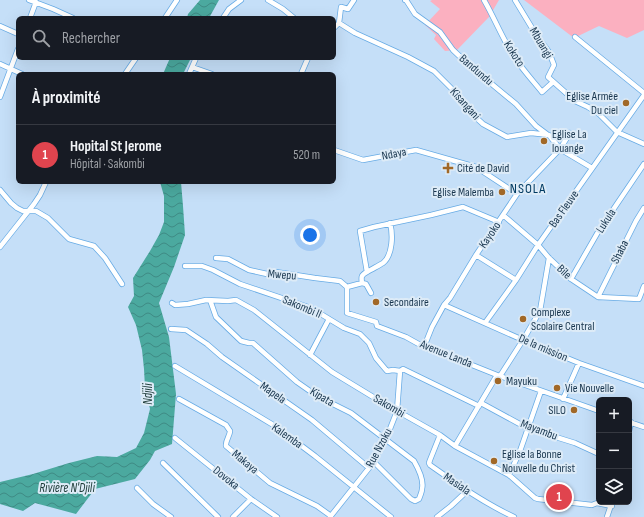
<!DOCTYPE html>
<html lang="fr">
<meta charset="utf-8">
<style>
body{margin:0;font-family:"Sofia Sans Condensed",sans-serif;background:#242831;color:#f1f3f6}
.controls{position:absolute;right:12px;bottom:12px;display:grid;overflow:hidden;border-radius:6px;box-shadow:0 4px 16px #0002}
.controls button{width:36px;height:36px;display:grid;place-items:center;padding:0;border:0;border-bottom:1px solid #363941;background:#171b24;color:#f1f3f6;font:20px sans-serif}
.you{position:absolute;left:310px;top:235px;width:14px;height:14px;margin:-10px;border:3px solid #fff;border-radius:50%;background:#1a73e8;box-shadow:0 0 0 6px #1a73e833}
.badge{display:grid;place-items:center;width:26px;height:26px;border-radius:50%;background:#a16827;color:#fff;font-size:13px;font-weight:700}
.pin{position:absolute;translate:-50% -50%;border:2px solid #fff;box-shadow:0 1px 4px #0006}
.list{margin:0;padding:0;list-style:none}
h2{display:flex;justify-content:space-between;align-items:center;height:52px;margin:0;padding:0 16px;font-size:17px}
h2 small{font-size:13px;font-weight:400;color:#9ea1a6}
.list li{display:grid;grid-template-columns:26px 1fr auto;gap:12px;align-items:center;box-sizing:border-box;height:60px;padding:0 16px;border-top:1px solid #363941}
.list b{display:block;font-size:15px;white-space:nowrap}
.list p{margin:0;font-size:13px;white-space:nowrap;color:#9ea1a6}
.list em{font-size:13px;font-style:normal;color:#9ea1a6}
.icon{flex:none;width:22px;height:22px;fill:none;stroke:currentColor;stroke-width:2;stroke-linecap:round;stroke-linejoin:round}
.map{position:relative;flex:none;width:644px;height:517px;overflow:hidden}
.search{position:absolute;background:#171b24;box-shadow:0 4px 16px #0002;left:16px;top:16px;width:320px;height:44px;display:flex;align-items:center;gap:10px;box-sizing:border-box;padding:0 14px;border-radius:6px;color:#9ea1a6;font-size:15px}
.panel{position:absolute;background:#171b24;box-shadow:0 4px 16px #0002;left:16px;top:72px;width:320px;height:112px;border-radius:6px}
.map>svg:first-child{display:block}
.green{fill:#fbb0c0}
.water{fill:url(#water-waves)}
.lines{fill:none;stroke-linecap:round;stroke-linejoin:round}
.minor-casing{stroke:#67abe5;stroke-width:6}
.minor{stroke:#fff;stroke-width:4.5}
.poi-dot{fill:#a16827;stroke:#ddebf7;stroke-width:1.5}
.labels{text-anchor:middle;dominant-baseline:central;stroke-width:4;stroke-linejoin:round;paint-order:stroke}
.street-label{font-size:12px;fill:#19364e;stroke:#ddebf7}
.poi-label{font-size:12px;fill:#19364e;stroke:#ddebf7;text-anchor:start}
.water-label{font-size:13px;font-style:italic;fill:#1d3a37;stroke:#ddebf7}
.quarter-label{font-size:14px;letter-spacing:1px;fill:#003a61;stroke:#ddebf7}
</style>
<div class="map">
<svg width="644" height="517" viewBox="0 0 644 517">
<defs>
<pattern id="water-waves" width="16" height="10" patternUnits="userSpaceOnUse"><rect width="16" height="10" fill="#4ba99f"/><path d="M0 5q4-4 8 0t8 0" fill="none" stroke="#3e8a84"/></pattern>
</defs>
<rect width="100%" height="100%" fill="#c5dff8"/>
<path class="green" d="M432,0H499L489,17L457,50L445,51L434,39L436,35L425,25L440,9L430,1Z
M524,0H644V30L627,38L599,26L574,38Z"/>
<path class="water" d="M200,0H219L209,18H187L188,14Z
M170,58H191L183,74H163Z
M160,182H181L183,206L185,235L174,267L159,303L169,337L176,394L172,444L155,451L150,460L135,479L95,489L76,514L35,503L23,511L0,504V482L33,474L69,463L97,456L117,457L136,448L144,433L150,409L145,388L144,369L142,350L136,325L128,307L134,296L133,278L150,251L159,235L164,222V196Z"/>
<g class="lines">
<g class="minor-casing">
<path id="minor" d="M29,0L53,9L73,18
M268,0L283,9L294,18
M405,0H406L415,14L440,32L453,50L470,66L516,104L536,126L548,135
M484,0C495,19 503,40 515,58C523,70 533,81 542,92L553,82
M515,0L535,33L549,52L554,65L548,77L575,101L588,107L599,114L617,132L644,144
M30,18L36,2
M165,18L177,0
M223,18L229,9L241,0
M339,23L355,33L408,57L434,71L457,94L471,113L483,124L507,137L531,133L549,135L560,149L592,168
M0,26L18,34
M334,28L339,23L341,7L348,9L354,0
M575,37L644,93
M0,64L22,74
M192,67L212,74
M125,74L136,58
M189,74L196,58
M301,74L308,58
M0,97L18,49
M334,150L363,160L416,150L476,167L517,194
M0,190L11,203L17,208L23,211H36L48,218L69,239L94,246L105,258L122,284
M503,215L538,245L549,258L571,279L598,297L639,299L644,286
M0,247L34,204L40,195L46,182
M476,255L516,280
M216,258L228,259L249,270L267,274L276,272L315,278L340,281L347,287
M185,266H202L213,270L240,284L311,308L344,328L360,334L369,343L376,358L387,371L393,370L400,371
M367,272C372,269 378,266 383,263C393,255 393,234 390,223
M571,279L598,232L644,164
M362,283C361,277 361,275 367,272L360,231L374,227L431,215L463,207L499,222
M371,293L366,284L362,283L347,287V313L376,322L377,326L406,337L424,347L467,363L497,375L599,411
M598,297L636,221L644,208
M210,300L216,317L241,341L249,343H253L297,382L317,396L351,413L414,461C418,468 424,481 422,489C422,492 420,496 419,499L415,501L411,499L373,461
M172,303L175,305L188,304L206,300L228,301L236,300L254,310L332,372L383,403L440,435L455,446L509,475L535,498L538,499L592,505L597,503L612,506
M444,305L523,340L579,363L644,386
M485,323L516,280L538,245L644,95
M171,329L186,330L207,344L222,357L312,420L369,468
M424,347L432,327L444,305L450,298L476,255L517,194L560,149L570,133
M310,355L329,319
M175,366L275,426L315,456L391,517
M500,376L523,340L540,311L549,258
M179,399L226,425L230,431C230,436 225,441 226,446L270,483L317,506L331,516
M563,399L579,363
M481,403L527,428L575,443L599,454
M629,422L644,427
M629,431L631,422
M440,435L430,460L429,463L430,465C457,484 484,503 514,517
M175,438L251,499L277,517
M455,446L497,375
M163,463L218,517
M509,475L520,451L541,391
M137,488L153,504L171,517
M233,517L251,499
M330,517L369,468L386,439L397,411L400,371L403,369L479,406
M437,517L451,506L467,491
M607,517L612,502"/>
</g>
<use href="#minor" class="minor"/>
</g>
<g class="poi-dot">
<circle cx="626" cy="103" r="4"/>
<circle cx="544" cy="141" r="4"/>
<path d="M446 162h4v4h4v4h-4v4h-4v-4h-4v-4h4z"/>
<circle cx="502" cy="192" r="4"/>
<circle cx="376" cy="302" r="4"/>
<circle cx="523" cy="319" r="4"/>
<circle cx="498" cy="381" r="4"/>
<circle cx="557" cy="388" r="4"/>
<circle cx="574" cy="410" r="4"/>
<circle cx="494" cy="461" r="4"/>
</g>
<g class="labels">
<g class="street-label">
<text transform="translate(541 43) rotate(59)">Mbuangi</text>
<text transform="translate(514 54) rotate(57)">Kokoto</text>
<text transform="translate(476 70) rotate(41)">Bandundu</text>
<text transform="translate(465 104) rotate(48)">Kisangani</text>
<text transform="translate(394 154) rotate(-11)">Ndaya</text>
<text transform="translate(564 209) rotate(-55)">Bas Fleuve</text>
<text transform="translate(606 221) rotate(-57)">Lukula</text>
<text transform="translate(490 235) rotate(-56)">Kayoko</text>
<text transform="translate(620 252) rotate(-63)">Shaba</text>
<text transform="translate(564 272) rotate(43)">Bile</text>
<text transform="translate(282 275) rotate(5)">Mwepu</text>
<text transform="translate(302 307) rotate(23)">Sakombi II</text>
<text transform="translate(543 348) rotate(23)">De la mission</text>
<text transform="translate(446 354) rotate(22)">Avenue Landa</text>
<text transform="translate(273 393) rotate(35)">Mapela</text>
<text transform="translate(322 397) rotate(31)">Kipata</text>
<text transform="translate(389 406) rotate(30)">Sakombi</text>
<text transform="translate(539 430) rotate(21)">Mayambu</text>
<text transform="translate(287 436) rotate(35)">Kalemba</text>
<text transform="translate(379 448) rotate(-62)">Rue Nzoku</text>
<text transform="translate(245 462) rotate(40)">Makaya</text>
<text transform="translate(226 478) rotate(39)">Dovoka</text>
<text transform="translate(457 484) rotate(34)">Masiala</text>
</g>
<g class="poi-label">
<text x="618" y="96" text-anchor="end">Eglise Armée<tspan x="618" dy="14">Du ciel</tspan></text>
<text x="552" y="134">Eglise La<tspan x="552" dy="14">louange</tspan></text>
<text x="457" y="168">Cité de David</text>
<text x="494" y="192" text-anchor="end">Eglise Malemba</text>
<text x="384" y="302">Secondaire</text>
<text x="531" y="312">Complexe<tspan x="531" dy="14">Scolaire Central</tspan></text>
<text x="506" y="381">Mayuku</text>
<text x="565" y="388">Vie Nouvelle</text>
<text x="566" y="410" text-anchor="end">SILO</text>
<text x="502" y="454">Eglise la Bonne<tspan x="502" dy="14">Nouvelle du Christ</tspan></text>
</g>
<g class="water-label">
<text transform="translate(148 394) rotate(-90)">Ndjili</text>
<text x="67" y="488">Rivière N'Djili</text>
</g>
<g class="quarter-label">
<text x="528" y="188">NSOLA</text>
</g>
</g>
</svg>
<div class="controls">
<button>+</button>
<button>−</button>
<button><svg class="icon" aria-label="layers" viewBox="0 0 24 24"><path d="M12 4l9 5-9 5-9-5zM3 14l9 5 9-5"/></svg></button>
</div>
<div class="you"></div>
<div class="pin badge" style="left:559px;top:497px;background:#e0444e">1</div>
<div class="search"><svg class="icon" aria-label="search" viewBox="0 0 24 24"><circle cx="10" cy="10" r="6"/><path d="M15 15l6 6"/></svg>Rechercher</div>
<section class="panel">
<h2>À proximité<small></small></h2>
<ul class="list">
<li><span class="badge" style="background:#e0444e">1</span><div><b>Hopital St Jerome</b><p>Hôpital · Sakombi</p></div><em>520 m</em></li>
</ul>
</section>
</div>
